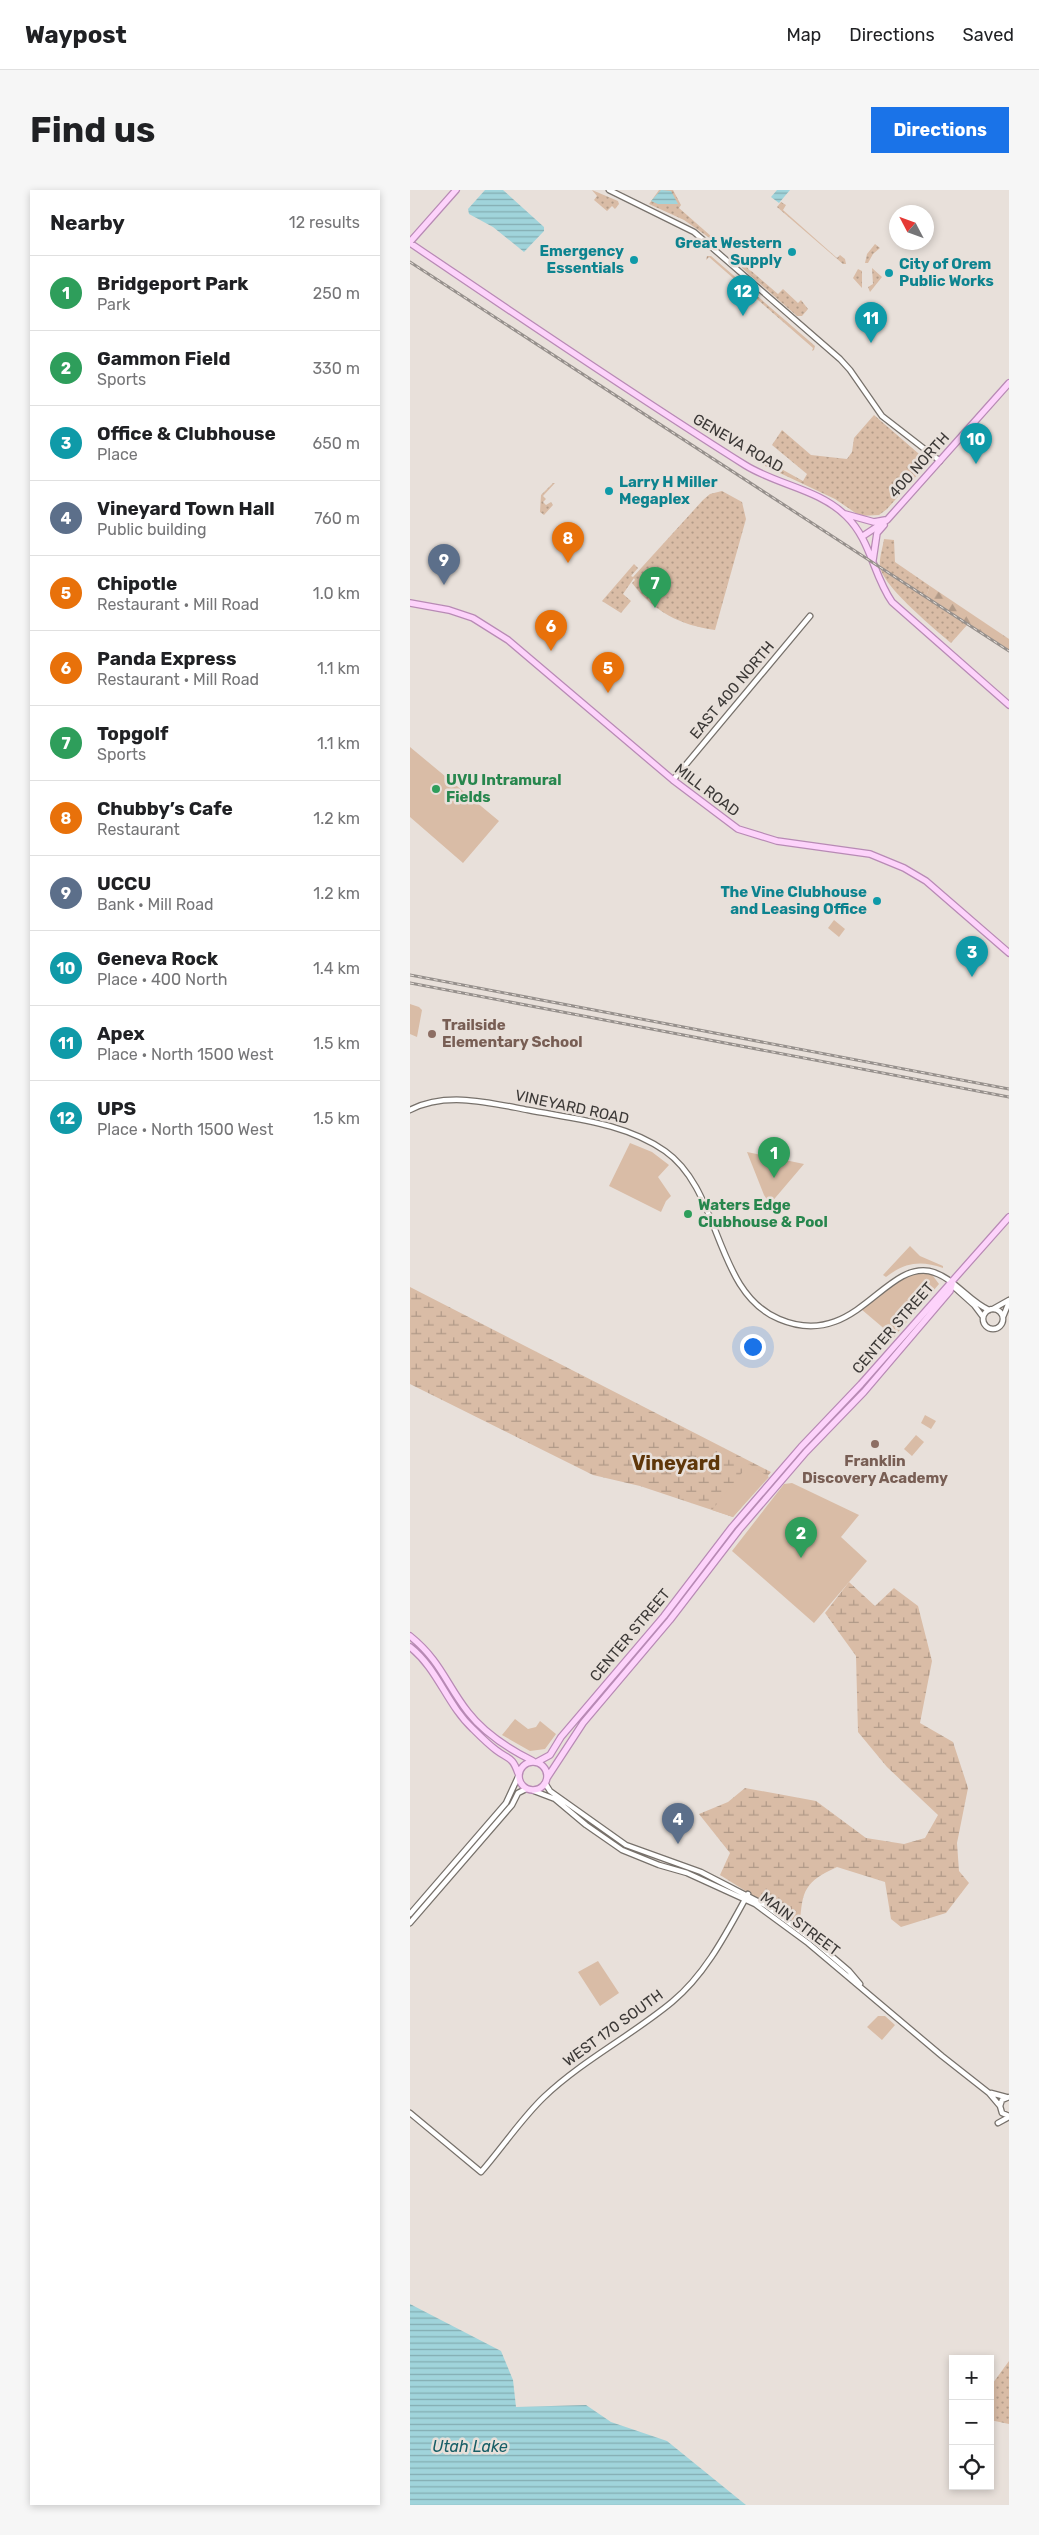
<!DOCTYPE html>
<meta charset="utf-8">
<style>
body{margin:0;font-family:Rubik,sans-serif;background:#f6f6f6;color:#202124}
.controls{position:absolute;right:15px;bottom:15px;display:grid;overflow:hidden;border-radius:0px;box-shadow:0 2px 8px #0003}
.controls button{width:45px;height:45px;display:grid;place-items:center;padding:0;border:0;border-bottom:1px solid #e0e0e0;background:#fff;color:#202124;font:25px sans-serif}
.compass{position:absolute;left:479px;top:15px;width:45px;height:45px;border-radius:50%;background:#fff;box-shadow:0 2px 8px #0003;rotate:311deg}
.you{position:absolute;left:342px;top:1156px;width:18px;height:18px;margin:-12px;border:4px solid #fff;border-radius:50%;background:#1a73e8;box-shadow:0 0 0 8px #1a73e833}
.badge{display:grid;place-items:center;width:32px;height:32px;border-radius:50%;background:#1a73e8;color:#fff;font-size:16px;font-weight:700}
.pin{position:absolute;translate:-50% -41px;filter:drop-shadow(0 1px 2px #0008)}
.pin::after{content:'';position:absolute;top:26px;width:18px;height:15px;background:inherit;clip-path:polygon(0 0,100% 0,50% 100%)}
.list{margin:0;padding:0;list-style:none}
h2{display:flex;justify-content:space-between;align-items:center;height:65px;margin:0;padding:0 20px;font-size:21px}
h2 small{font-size:16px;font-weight:400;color:#757577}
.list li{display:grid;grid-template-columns:32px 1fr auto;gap:15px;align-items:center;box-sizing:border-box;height:75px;padding:0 20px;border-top:1px solid #e0e0e0}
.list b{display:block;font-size:19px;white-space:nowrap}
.list p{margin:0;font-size:16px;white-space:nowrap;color:#757577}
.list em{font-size:16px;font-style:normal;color:#757577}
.icon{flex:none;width:28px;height:28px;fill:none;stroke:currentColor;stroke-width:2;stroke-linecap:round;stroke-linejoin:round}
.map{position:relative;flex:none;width:599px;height:2315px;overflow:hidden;border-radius:0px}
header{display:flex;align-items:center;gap:30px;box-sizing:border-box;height:70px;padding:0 25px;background:#fff;border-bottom:1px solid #e0e0e0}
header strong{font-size:24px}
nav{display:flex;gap:28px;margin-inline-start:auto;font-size:18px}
.intro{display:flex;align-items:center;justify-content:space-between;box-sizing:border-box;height:120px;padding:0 30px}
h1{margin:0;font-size:35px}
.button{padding:12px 22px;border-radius:0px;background:#1a73e8;color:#fff;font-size:18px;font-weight:700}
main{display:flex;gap:30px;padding:0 30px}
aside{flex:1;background:#fff;border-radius:0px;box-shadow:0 2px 8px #0003}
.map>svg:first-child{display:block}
.grass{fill:url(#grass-dots)}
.forest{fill:url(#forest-firs)}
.wetland{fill:url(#wetland-marsh)}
.green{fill:#d9bca6}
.water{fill:url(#water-rules)}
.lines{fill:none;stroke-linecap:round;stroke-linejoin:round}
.minor-casing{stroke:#77716b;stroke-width:7}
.major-casing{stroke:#b88ab5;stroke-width:8}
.minor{stroke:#fff;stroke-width:4.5}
.major{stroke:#fdd3fb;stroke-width:5.5}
.rail-casing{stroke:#96908c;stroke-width:3}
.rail{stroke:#e8e0da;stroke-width:1;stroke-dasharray:4;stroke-linecap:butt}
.culture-dot{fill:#0f9aa8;stroke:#e8e0da;stroke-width:2}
.leisure-dot{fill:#2e9e5b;stroke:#e8e0da;stroke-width:2}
.education-dot{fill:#8d6e63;stroke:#e8e0da;stroke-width:2}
.labels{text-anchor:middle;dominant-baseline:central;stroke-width:5;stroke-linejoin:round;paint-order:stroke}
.culture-label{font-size:15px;font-weight:bold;fill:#0d838f;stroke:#e8e0da;text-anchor:end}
.street-label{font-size:15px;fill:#3c3937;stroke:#e8e0da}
.leisure-label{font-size:15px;font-weight:bold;fill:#27864d;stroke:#e8e0da;text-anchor:start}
.education-label{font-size:15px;font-weight:bold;fill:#785e54;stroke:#e8e0da;text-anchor:start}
.water-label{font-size:16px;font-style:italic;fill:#185e66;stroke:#e8e0da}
.district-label{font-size:20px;font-weight:bold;fill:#5f370a;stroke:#e8e0da}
</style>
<header>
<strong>Waypost</strong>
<nav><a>Map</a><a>Directions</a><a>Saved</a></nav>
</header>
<div class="intro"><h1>Find us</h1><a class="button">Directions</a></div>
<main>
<aside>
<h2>Nearby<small>12 results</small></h2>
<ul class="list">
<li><span class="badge" style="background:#2e9e5b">1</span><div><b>Bridgeport Park</b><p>Park</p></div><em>250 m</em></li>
<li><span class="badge" style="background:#2e9e5b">2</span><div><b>Gammon Field</b><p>Sports</p></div><em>330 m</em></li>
<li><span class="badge" style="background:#0f9aa8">3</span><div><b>Office &amp; Clubhouse</b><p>Place</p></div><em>650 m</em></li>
<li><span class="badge" style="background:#5c6f8a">4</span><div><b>Vineyard Town Hall</b><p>Public building</p></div><em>760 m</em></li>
<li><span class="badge" style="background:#e8710a">5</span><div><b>Chipotle</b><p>Restaurant · Mill Road</p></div><em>1.0 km</em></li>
<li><span class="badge" style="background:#e8710a">6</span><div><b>Panda Express</b><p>Restaurant · Mill Road</p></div><em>1.1 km</em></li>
<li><span class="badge" style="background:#2e9e5b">7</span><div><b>Topgolf</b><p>Sports</p></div><em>1.1 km</em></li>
<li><span class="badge" style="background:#e8710a">8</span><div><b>Chubby’s Cafe</b><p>Restaurant</p></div><em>1.2 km</em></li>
<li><span class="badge" style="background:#5c6f8a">9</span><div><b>UCCU</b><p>Bank · Mill Road</p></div><em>1.2 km</em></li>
<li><span class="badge" style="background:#0f9aa8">10</span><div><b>Geneva Rock</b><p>Place · 400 North</p></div><em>1.4 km</em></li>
<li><span class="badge" style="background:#0f9aa8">11</span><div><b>Apex</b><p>Place · North 1500 West</p></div><em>1.5 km</em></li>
<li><span class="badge" style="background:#0f9aa8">12</span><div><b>UPS</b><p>Place · North 1500 West</p></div><em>1.5 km</em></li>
</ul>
</aside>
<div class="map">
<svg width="599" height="2315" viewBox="0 0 599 2315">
<defs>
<pattern id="grass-dots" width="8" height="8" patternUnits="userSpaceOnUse" patternTransform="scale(1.25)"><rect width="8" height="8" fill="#d9bca6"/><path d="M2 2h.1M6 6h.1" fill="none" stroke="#b19a88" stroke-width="1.8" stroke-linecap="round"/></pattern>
<pattern id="forest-firs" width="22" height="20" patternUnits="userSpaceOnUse" patternTransform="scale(1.25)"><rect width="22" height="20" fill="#d9bca6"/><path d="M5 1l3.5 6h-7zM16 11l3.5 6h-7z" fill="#b19a88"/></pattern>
<pattern id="wetland-marsh" width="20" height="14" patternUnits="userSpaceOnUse" patternTransform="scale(1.25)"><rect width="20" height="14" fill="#d9bca6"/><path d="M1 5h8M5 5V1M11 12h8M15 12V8" fill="none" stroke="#b19a88"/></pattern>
<pattern id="water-rules" width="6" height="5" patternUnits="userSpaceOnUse" patternTransform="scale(1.25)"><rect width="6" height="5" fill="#a0d4db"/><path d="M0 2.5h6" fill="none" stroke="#84adb2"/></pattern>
</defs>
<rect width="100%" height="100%" fill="#e8e0da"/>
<path class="grass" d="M182,0L208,11L209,14L205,19L202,16L197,21L184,10L187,6Z
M249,0H263L271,15L269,18L302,47L305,44L301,49L274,30L239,14Z
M371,12L376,15L373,20L427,68L430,65L435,69L436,74H433L367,17Z
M465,54L470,58L463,64L458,73H455L457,64Z
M297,66H301L405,156L404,160L402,161L403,158L299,67L296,70Z
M331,72L368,104L373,99L388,113L391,110L398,119L392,126H387L332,78Z
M462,78L472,87L460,102L458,97L463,94Z
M448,79L452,81V98L443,88Z
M464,225L516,270L517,274L477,319L469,325L450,326L425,309L355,276L357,271L393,291L397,284L362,255L372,240L401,265L437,269L442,262L444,248Z
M143,293H149H145L133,306L136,309L133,312L136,315L141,312L143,315L134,325L130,322L131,305Z
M312,301L332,312L336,329L305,440C270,435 244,422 222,393L225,390L224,388L213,404L221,411L211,423L192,411L224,374L228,378L221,386L223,387L293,310L300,304Z
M474,349L484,350L485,372L520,396L516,407L558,434L541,453C525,439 472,396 470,376C469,368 473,357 474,349Z
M599,2171V2234L580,2230V2197Z"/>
<path class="forest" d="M520,396L599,449V461L516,407Z"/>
<path class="wetland" d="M0,1097L361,1282L323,1327L230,1296L183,1285L0,1194Z
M439,1392L465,1416L484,1398L508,1416L522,1471L510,1533L543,1552L558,1598L547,1653L549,1681L559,1693L536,1723L491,1737L481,1729L475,1692L427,1677C395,1692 392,1699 390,1735L310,1685L320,1663L289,1624L318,1612L335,1598L406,1611L456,1648L494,1654L515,1648L528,1625L477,1577L448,1542L446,1466L415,1423Z"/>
<path class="green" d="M0,557L89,631L53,673L0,627Z
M424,730L435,739L429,747L418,738Z
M0,814L9,817L12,820L7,847L0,844Z
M220,953L242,962L259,975L248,987L261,1006L256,1011L251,1022L199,996Z
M337,962L394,974L360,1014L354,1005Z
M500,1056L510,1066L533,1076V1078C511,1070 495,1072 476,1087L473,1085Z
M520,1082L529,1094L484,1147L451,1119L497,1084Z
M515,1225L526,1231L521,1239L511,1233Z
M506,1245L514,1252L502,1266L494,1259Z
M339,1274L359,1287L323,1327L302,1320Z
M382,1293L449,1325L431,1347L457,1371L404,1433L322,1361L374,1294Z
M105,1529L118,1539L126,1537L130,1531L146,1544L135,1559L120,1561L92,1545Z
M188,1771L209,1803L190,1816L168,1782Z
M468,1826H475L485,1835L472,1850L457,1837Z"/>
<path class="water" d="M75,0H93L134,37V41L114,62L83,37L59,24L58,19Z
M251,0L261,1L268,14H248L241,11Z
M367,0H380L369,13L361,7Z
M0,2114L91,2161L103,2190L106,2217L176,2215L201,2232L257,2251L336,2315H0Z"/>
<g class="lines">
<g class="minor-casing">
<path id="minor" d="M199,0L284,42L430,169L440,180L472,226L530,271
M263,590L400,426
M0,920C36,901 81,913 118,920C165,929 215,933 255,961C312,1001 304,1102 369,1129C444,1161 473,1073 519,1081C543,1086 558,1111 579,1120
M544,1097L564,1115L573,1127
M583,1119L599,1110
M573 1129a10 10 0 1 1 20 0a10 10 0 1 1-20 0Z
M593,1127L599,1112
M135,1593L140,1601L216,1655L291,1682L355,1715L405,1752L439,1781L450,1794
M124,1601L145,1609L176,1635L212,1660L249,1675L277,1683L345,1714L398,1753L532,1866L579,1903L590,1916
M0,1724L96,1613L108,1587
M0,1733L102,1615L108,1603L116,1599
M581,1903L596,1907
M599,1907L592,1910L590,1916L592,1923L599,1926
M0,1923L71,1982C92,1958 111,1929 134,1907C173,1870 221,1846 262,1812C296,1784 317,1742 338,1704
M588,1933L599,1927"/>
</g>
<g class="major-casing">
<path id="major" d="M0,52L46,0
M0,53C111,128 222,204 335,275C367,295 409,299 436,326C461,350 463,385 482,412L599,515
M435,324L464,332L475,330
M453,346L477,330L599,193
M463,370L467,343L474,335
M0,413L39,420L63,428L98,450L263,590L328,639L367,651L460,664L494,678L516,691L599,763
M0,1446C31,1471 36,1494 58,1522C75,1544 99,1559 123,1571
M0,1457C28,1479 37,1515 63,1539C70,1546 78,1554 86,1560C99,1570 102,1566 108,1583
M109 1586a14 14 0 1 1 28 0a14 14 0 1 1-28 0Z
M127,1572L140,1565L151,1547L254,1426L322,1337L391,1257L451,1194L599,1027
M137,1588L173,1533L260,1430L329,1340L396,1262L454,1202L540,1101L542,1094"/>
</g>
<use href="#minor" class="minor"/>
<use href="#major" class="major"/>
<g class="rail-casing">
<path id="rail" d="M0,72L599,461
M0,785L599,899
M0,793L599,907"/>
</g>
<use href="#rail" class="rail"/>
</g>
<g class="culture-dot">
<circle cx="382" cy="62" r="5"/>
<circle cx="224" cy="70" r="5"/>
<circle cx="479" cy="83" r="5"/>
<circle cx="199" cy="301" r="5"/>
<circle cx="467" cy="711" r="5"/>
</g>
<g class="leisure-dot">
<circle cx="26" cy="599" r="5"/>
<circle cx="278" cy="1024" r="5"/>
</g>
<g class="education-dot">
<circle cx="22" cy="844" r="5"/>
<circle cx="465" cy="1254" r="5"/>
</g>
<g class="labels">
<g class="culture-label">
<text x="372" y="53">Great Western<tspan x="372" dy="17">Supply</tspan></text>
<text x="214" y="61">Emergency<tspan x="214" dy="17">Essentials</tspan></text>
<text x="489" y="74" text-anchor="start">City of Orem<tspan x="489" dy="17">Public Works</tspan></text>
<text x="209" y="292" text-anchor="start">Larry H Miller<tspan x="209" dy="17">Megaplex</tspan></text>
<text x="457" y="702">The Vine Clubhouse<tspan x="457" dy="17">and Leasing Office</tspan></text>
</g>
<g class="street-label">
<text transform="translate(328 253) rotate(30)">GENEVA ROAD</text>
<text transform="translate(509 275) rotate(-48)">400 NORTH</text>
<text transform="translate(322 500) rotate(-50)">EAST 400 NORTH</text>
<text transform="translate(297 600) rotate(37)">MILL ROAD</text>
<text transform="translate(162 917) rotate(12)">VINEYARD ROAD</text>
<text transform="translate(483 1138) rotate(-49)">CENTER STREET</text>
<text transform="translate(220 1445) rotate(-50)">CENTER STREET</text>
<text transform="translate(390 1734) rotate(37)">MAIN STREET</text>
<text transform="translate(203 1838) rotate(-36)">WEST 170 SOUTH</text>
</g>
<g class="leisure-label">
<text x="36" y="590">UVU Intramural<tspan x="36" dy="17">Fields</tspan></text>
<text x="288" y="1015">Waters Edge<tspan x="288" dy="17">Clubhouse &amp; Pool</tspan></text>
</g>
<g class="education-label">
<text x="32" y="835">Trailside<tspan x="32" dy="17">Elementary School</tspan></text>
<text x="465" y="1271" text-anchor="middle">Franklin<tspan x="465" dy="17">Discovery Academy</tspan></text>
</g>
<g class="water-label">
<text x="60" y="2256">Utah Lake</text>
</g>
<g class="district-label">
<text x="266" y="1273">Vineyard</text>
</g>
</g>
</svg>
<div class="controls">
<button>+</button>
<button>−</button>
<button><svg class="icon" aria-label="locate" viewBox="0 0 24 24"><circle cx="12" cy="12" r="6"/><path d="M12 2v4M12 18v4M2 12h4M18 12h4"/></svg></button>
</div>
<svg class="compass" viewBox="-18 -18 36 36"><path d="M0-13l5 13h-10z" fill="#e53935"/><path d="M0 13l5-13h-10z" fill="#757577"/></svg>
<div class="you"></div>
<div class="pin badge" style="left:364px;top:988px;background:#2e9e5b">1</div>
<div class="pin badge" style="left:391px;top:1368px;background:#2e9e5b">2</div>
<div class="pin badge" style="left:562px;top:787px;background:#0f9aa8">3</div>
<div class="pin badge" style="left:268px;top:1654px;background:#5c6f8a">4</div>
<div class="pin badge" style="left:198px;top:503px;background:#e8710a">5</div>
<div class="pin badge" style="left:141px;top:461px;background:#e8710a">6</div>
<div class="pin badge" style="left:245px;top:418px;background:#2e9e5b">7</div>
<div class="pin badge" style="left:158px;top:373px;background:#e8710a">8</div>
<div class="pin badge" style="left:34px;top:395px;background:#5c6f8a">9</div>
<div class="pin badge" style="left:566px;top:274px;background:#0f9aa8">10</div>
<div class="pin badge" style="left:461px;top:153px;background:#0f9aa8">11</div>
<div class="pin badge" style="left:333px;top:126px;background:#0f9aa8">12</div>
</div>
</main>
